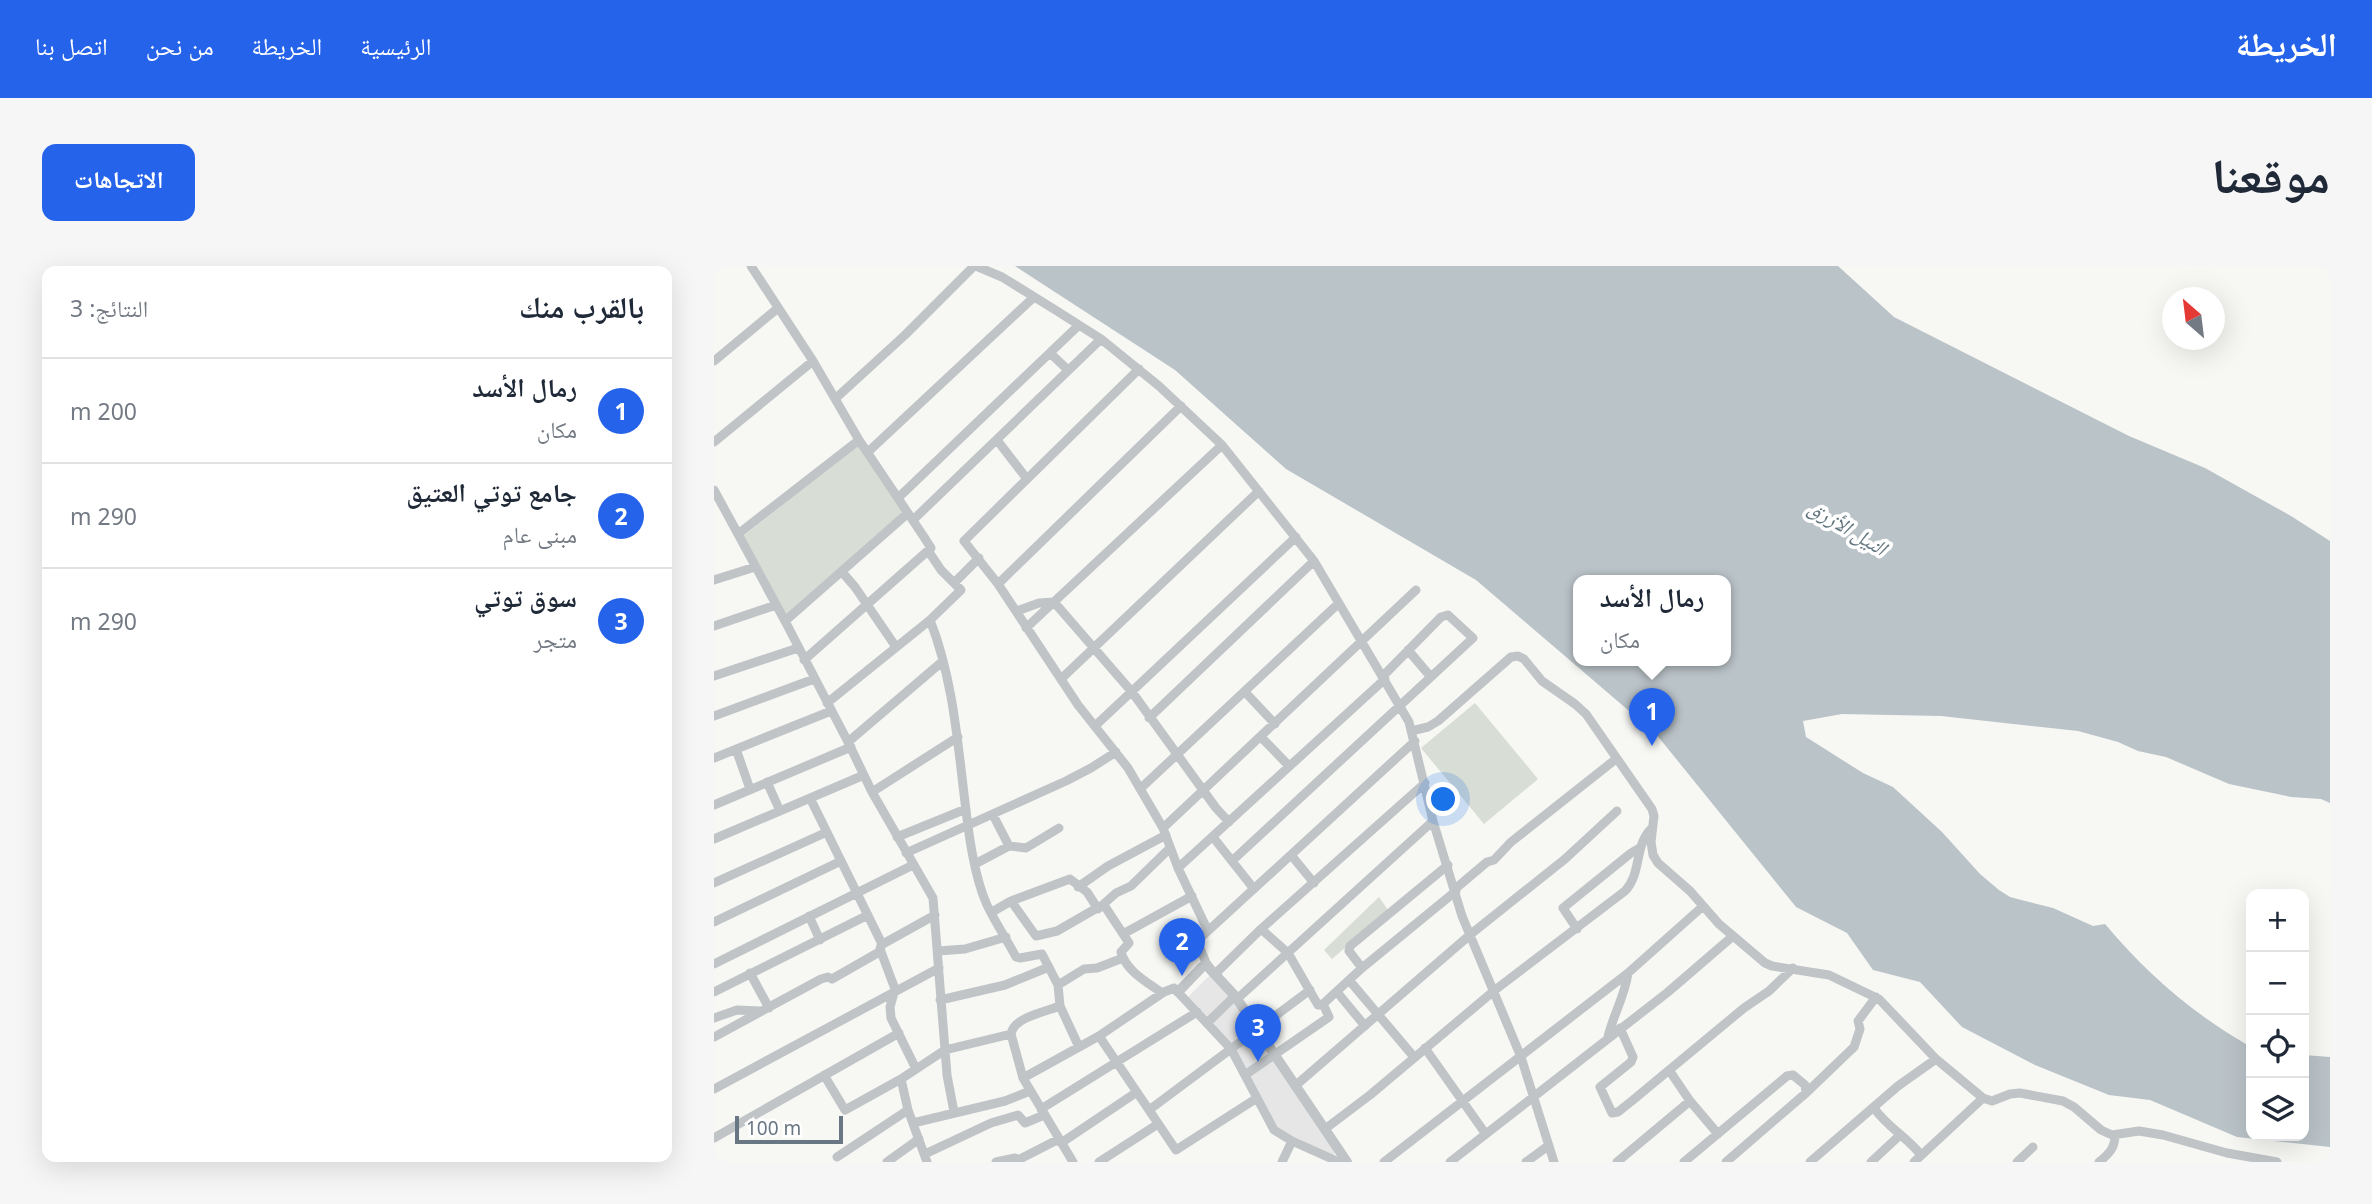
<!DOCTYPE html>
<html lang="ar">
<meta charset="utf-8">
<style>
body{margin:0;font-family:"Noto Sans","Noto Naskh Arabic",sans-serif;background:#f6f6f7;color:#1f2937;direction:rtl}
.controls{position:absolute;right:21px;bottom:21px;display:grid;overflow:hidden;border-radius:14px;box-shadow:0 7px 28px #0002}
.controls button{width:63px;height:63px;display:grid;place-items:center;padding:0;border:0;border-bottom:2px solid #e0e1e3;background:#fff;color:#1f2937;font:35px sans-serif}
.compass{position:absolute;left:1448px;top:21px;width:63px;height:63px;border-radius:50%;background:#fff;box-shadow:0 7px 28px #0002;rotate:332deg}
.scale{position:absolute;left:21px;bottom:18px;width:108px;box-sizing:border-box;padding-left:7px;border:4px solid #687783;border-top:0;font-size:19px;line-height:24px;white-space:nowrap;color:#687783;-webkit-text-stroke:5px #fff;paint-order:stroke}
.you{position:absolute;left:730px;top:534px;width:24px;height:24px;margin:-18px;border:5px solid #fff;border-radius:50%;background:#1a73e8;box-shadow:0 0 0 10px #1a73e833}
.badge{display:grid;place-items:center;width:46px;height:46px;border-radius:50%;background:#2563eb;color:#fff;font-size:23px;font-weight:700}
.pin{position:absolute;translate:-50% -58px;filter:drop-shadow(0 2px 4px #0008)}
.pin::after{content:'';position:absolute;top:37px;width:24px;height:21px;background:inherit;clip-path:polygon(0 0,100% 0,50% 100%)}
.popup{position:absolute;left:859px;top:309px;width:158px;height:91px;box-sizing:border-box;display:grid;place-content:center;border-radius:14px;background:#fff;filter:drop-shadow(0 2px 5px #0005);font-size:23px;white-space:nowrap;color:#747a83}
.popup b{font-size:26px;color:#1f2937}
.popup::after{content:'';position:absolute;left:50%;top:100%;margin-left:-14px;border:14px solid transparent;border-top-color:#fff}
.list{margin:0;padding:0;list-style:none}
h2{display:flex;justify-content:space-between;align-items:center;height:91px;margin:0;padding:0 28px;font-size:30px}
h2 small{font-size:23px;font-weight:400;color:#747a83}
.list li{display:grid;grid-template-columns:46px 1fr auto;gap:21px;align-items:center;box-sizing:border-box;height:105px;padding:0 28px;border-top:2px solid #e0e1e3}
.list b{display:block;font-size:26px;white-space:nowrap}
.list p{margin:0;font-size:23px;white-space:nowrap;color:#747a83}
.list em{font-size:23px;font-style:normal;color:#747a83}
.icon{flex:none;width:38px;height:38px;fill:none;stroke:currentColor;stroke-width:2;stroke-linecap:round;stroke-linejoin:round}
.map{position:relative;flex:none;width:1616px;height:896px;overflow:hidden;direction:ltr;border-radius:14px}
header{display:flex;align-items:center;gap:42px;box-sizing:border-box;height:98px;padding:0 35px;background:#2563eb;color:#fff}
header strong{font-size:33px}
nav{display:flex;gap:38px;margin-inline-start:auto;font-size:24px}
.intro{display:flex;align-items:center;justify-content:space-between;box-sizing:border-box;height:168px;padding:0 42px}
h1{margin:0;font-size:49px}
.button{padding:18px 32px;border-radius:14px;background:#2563eb;color:#fff;font-size:24px;font-weight:700}
main{display:flex;gap:42px;padding:0 42px}
aside{flex:1;background:#fff;border-radius:14px;box-shadow:0 7px 28px #0002}
.map>svg:first-child{display:block}
.built{fill:#e5e6e5}
.green{fill:#d8ddd5}
.water{fill:#bac3c8;fill-rule:evenodd}
.lines{fill:none;stroke-linecap:round;stroke-linejoin:round}
.minor{stroke:#c0c4c7;stroke-width:9}
.tertiary{stroke:#c0c4c7;stroke-width:10}
.labels{text-anchor:middle;dominant-baseline:central;stroke-width:7;stroke-linejoin:round;paint-order:stroke}
.water-label{font-size:21px;font-style:italic;fill:#63777f;stroke:#fff}
</style>
<header>
<strong>الخريطة</strong>
<nav><a>الرئيسية</a><a>الخريطة</a><a>من نحن</a><a>اتصل بنا</a></nav>
</header>
<div class="intro"><h1>موقعنا</h1><a class="button">الاتجاهات</a></div>
<main>
<div class="map">
<svg width="1616" height="896" viewBox="0 0 1616 896">
<rect width="100%" height="100%" fill="#f7f7f4"/>
<path class="built" d="M498,707L522,732L624,884L617,891L561,863L518,783L472,733Z"/>
<path class="green" d="M146,178L190,245L70,350L28,271Z
M761,437L824,513L770,558L707,482Z
M665,631L674,644L618,693L610,684Z"/>
<path class="water" d="M301,0H1124L1180,51L1415,170L1491,202L1577,250L1616,275V537L1607,533L1577,531L1515,518L1452,491L1424,485L1404,476L1364,465L1227,450L1128,448L1089,455L1092,471L1149,507L1179,521L1228,566L1266,608L1285,624L1296,631L1339,642L1379,660L1391,658C1434,709 1479,748 1537,781V870H1590V789L1616,791V881L1523,871L1436,834L1395,829L1321,799L1248,761L1206,716L1159,704L1133,667L1082,641L942,468L762,314L572,203L461,104ZM864,314H1012V394H864Z"/>
<g class="lines">
<path class="minor" d="M37,0L99,95L145,174L210,271L217,282L215,286L227,304L247,324L216,354L113,437
M262,0L288,11L343,45L387,73L445,120L508,179L600,295L695,456L719,555L748,650L807,791L840,896
M336,87L354,104
M0,95L64,42
M425,103L250,275L284,318L364,439L414,502L449,562L464,602L494,665
M121,133L191,69L260,0
M145,174L24,268L71,355L194,247
M283,174L313,213
M0,176L99,95
M154,186L320,31
M0,224L24,268
M184,232L365,59
M199,254L387,73
M128,306L141,321L182,381
M0,314L41,301
M240,317L265,292
M284,318L467,140
M303,345L325,337L340,336L418,426L502,542L515,556
M216,354C238,410 243,470 250,528C254,562 259,608 273,639C281,656 293,674 302,691L306,692L328,688L344,719L346,740L365,781
M71,355L134,476L158,526L219,632L233,809L240,846
M0,360L62,339
M312,362L508,179
M694,384L716,410
M90,394L217,282
M0,410L84,382
M347,413L545,225
M531,426L561,458
M0,450L100,413
M435,452L600,295
M381,460L582,271
M697,465L714,461L724,455L797,391L804,390L810,393L828,415L861,438L872,448L938,543L940,550L937,576L939,589L944,597L976,625L1005,658L1051,697L1058,700L1115,709L1165,733L1222,793L1269,832L1278,835L1296,828L1306,827L1349,835L1360,841L1387,864L1398,869L1425,865L1449,869L1513,887L1563,896
M547,471L575,500
M134,476L229,395
M22,483L36,523
M0,492L117,445
M53,516L66,545
M426,523L625,337
M158,526L244,471
M96,532L168,678L166,683L181,723L176,741L177,752L202,803
M0,539L137,481
M279,549L295,580
M449,562L702,324
M183,571L252,543
M499,571L540,623
M0,573L150,509
M192,587L352,515L377,502L402,486
M577,589L600,617
M518,595L759,372L734,349L727,351L669,410
M261,598L295,580L312,582L345,562
M464,602L671,413
M0,617L113,566
M364,621L394,600L452,569
M741,623L773,596L780,594L797,576L902,493
M297,635L322,670L343,665L383,642
M390,639L415,677L407,686C412,705 433,716 448,727
M278,646L297,635L356,613L373,626L384,643L402,627L417,620L456,582
M95,650L106,674
M0,656L127,595
M863,663L849,642L917,587L927,581
M409,668L478,630
M167,679L221,649
M224,685L251,683L292,671
M0,698L199,599
M493,699L483,675L701,475
M648,702L635,685L636,680L734,599
M36,707L55,742
M501,708L547,663L711,517
M635,714L700,791
M344,719L370,703L383,702L409,692
M0,726L154,649
M623,726L651,760
M523,733L719,555
M226,734L291,719L335,701
M609,738L648,702L742,625
M346,740C331,746 300,751 297,768L309,812L359,896
M0,752L23,744L46,745
M493,757L521,730
M906,762L919,791L917,796L886,821L898,847L904,846L919,834L1030,742L1055,725L1079,702
M385,770L462,884L543,832
M0,771L107,713L114,711L118,713L167,685
M894,771C899,749 911,730 914,707
M711,782L771,867
M955,804L976,835L1004,868
M110,809L131,844L187,813
M531,809L615,751L609,738L604,739L574,687L547,663
M309,812L385,770L450,726L460,722L517,783L560,864L578,875L625,896
M581,820L757,668L851,593L903,545
M0,823L225,702
M1160,842C1173,861 1193,871 1207,889
M327,843L483,746
M435,844L596,724
M199,857L291,835L316,825
M611,863L656,829L781,724L911,625C928,607 920,580 937,563
M0,872L185,767
M347,877L423,826
M211,888L277,857L304,849L311,857L330,849
M123,891L194,844
M173,896L205,873
M213,896L194,844L187,813L231,784L297,768
M282,896L301,892L304,894L345,873
M385,896L444,858
M568,896L578,875
M670,896L914,707L988,641
M736,896L954,726L1019,670
M812,896L834,880
M903,896L976,835
M970,896L1073,810L1079,809L1091,819L1092,827
M1012,896L1092,827L1140,781L1146,763L1144,755L1162,731
M1096,896L1184,820L1222,793
M1157,896L1185,870
M1200,896L1269,832
M1303,896L1319,881
M1385,896C1395,888 1401,882 1401,869"/>
<path class="tertiary" d="M464,726L488,701L493,699L496,703L521,730L633,896"/>
</g>
<g class="labels">
<g class="water-label">
<text transform="translate(1134 261) rotate(31)">النيل الأزرق</text>
</g>
</g>
</svg>
<div class="controls">
<button>+</button>
<button>−</button>
<button><svg class="icon" aria-label="locate" viewBox="0 0 24 24"><circle cx="12" cy="12" r="6"/><path d="M12 2v4M12 18v4M2 12h4M18 12h4"/></svg></button>
<button><svg class="icon" aria-label="layers" viewBox="0 0 24 24"><path d="M12 4l9 5-9 5-9-5zM3 14l9 5 9-5"/></svg></button>
</div>
<svg class="compass" viewBox="-18 -18 36 36"><path d="M0-13l5 13h-10z" fill="#e53935"/><path d="M0 13l5-13h-10z" fill="#747a83"/></svg>
<div class="scale">100 m</div>
<div class="you"></div>
<div class="pin badge" style="left:938px;top:480px">1</div>
<div class="popup"><b>رمال الأسد</b>مكان</div>
<div class="pin badge" style="left:468px;top:710px">2</div>
<div class="pin badge" style="left:544px;top:796px">3</div>
</div>
<aside>
<h2>بالقرب منك<small>النتائج: 3</small></h2>
<ul class="list">
<li><span class="badge">1</span><div><b>رمال الأسد</b><p>مكان</p></div><em>200 m</em></li>
<li><span class="badge">2</span><div><b>جامع توتي العتيق</b><p>مبنى عام</p></div><em>290 m</em></li>
<li><span class="badge">3</span><div><b>سوق توتي</b><p>متجر</p></div><em>290 m</em></li>
</ul>
</aside>
</main>
